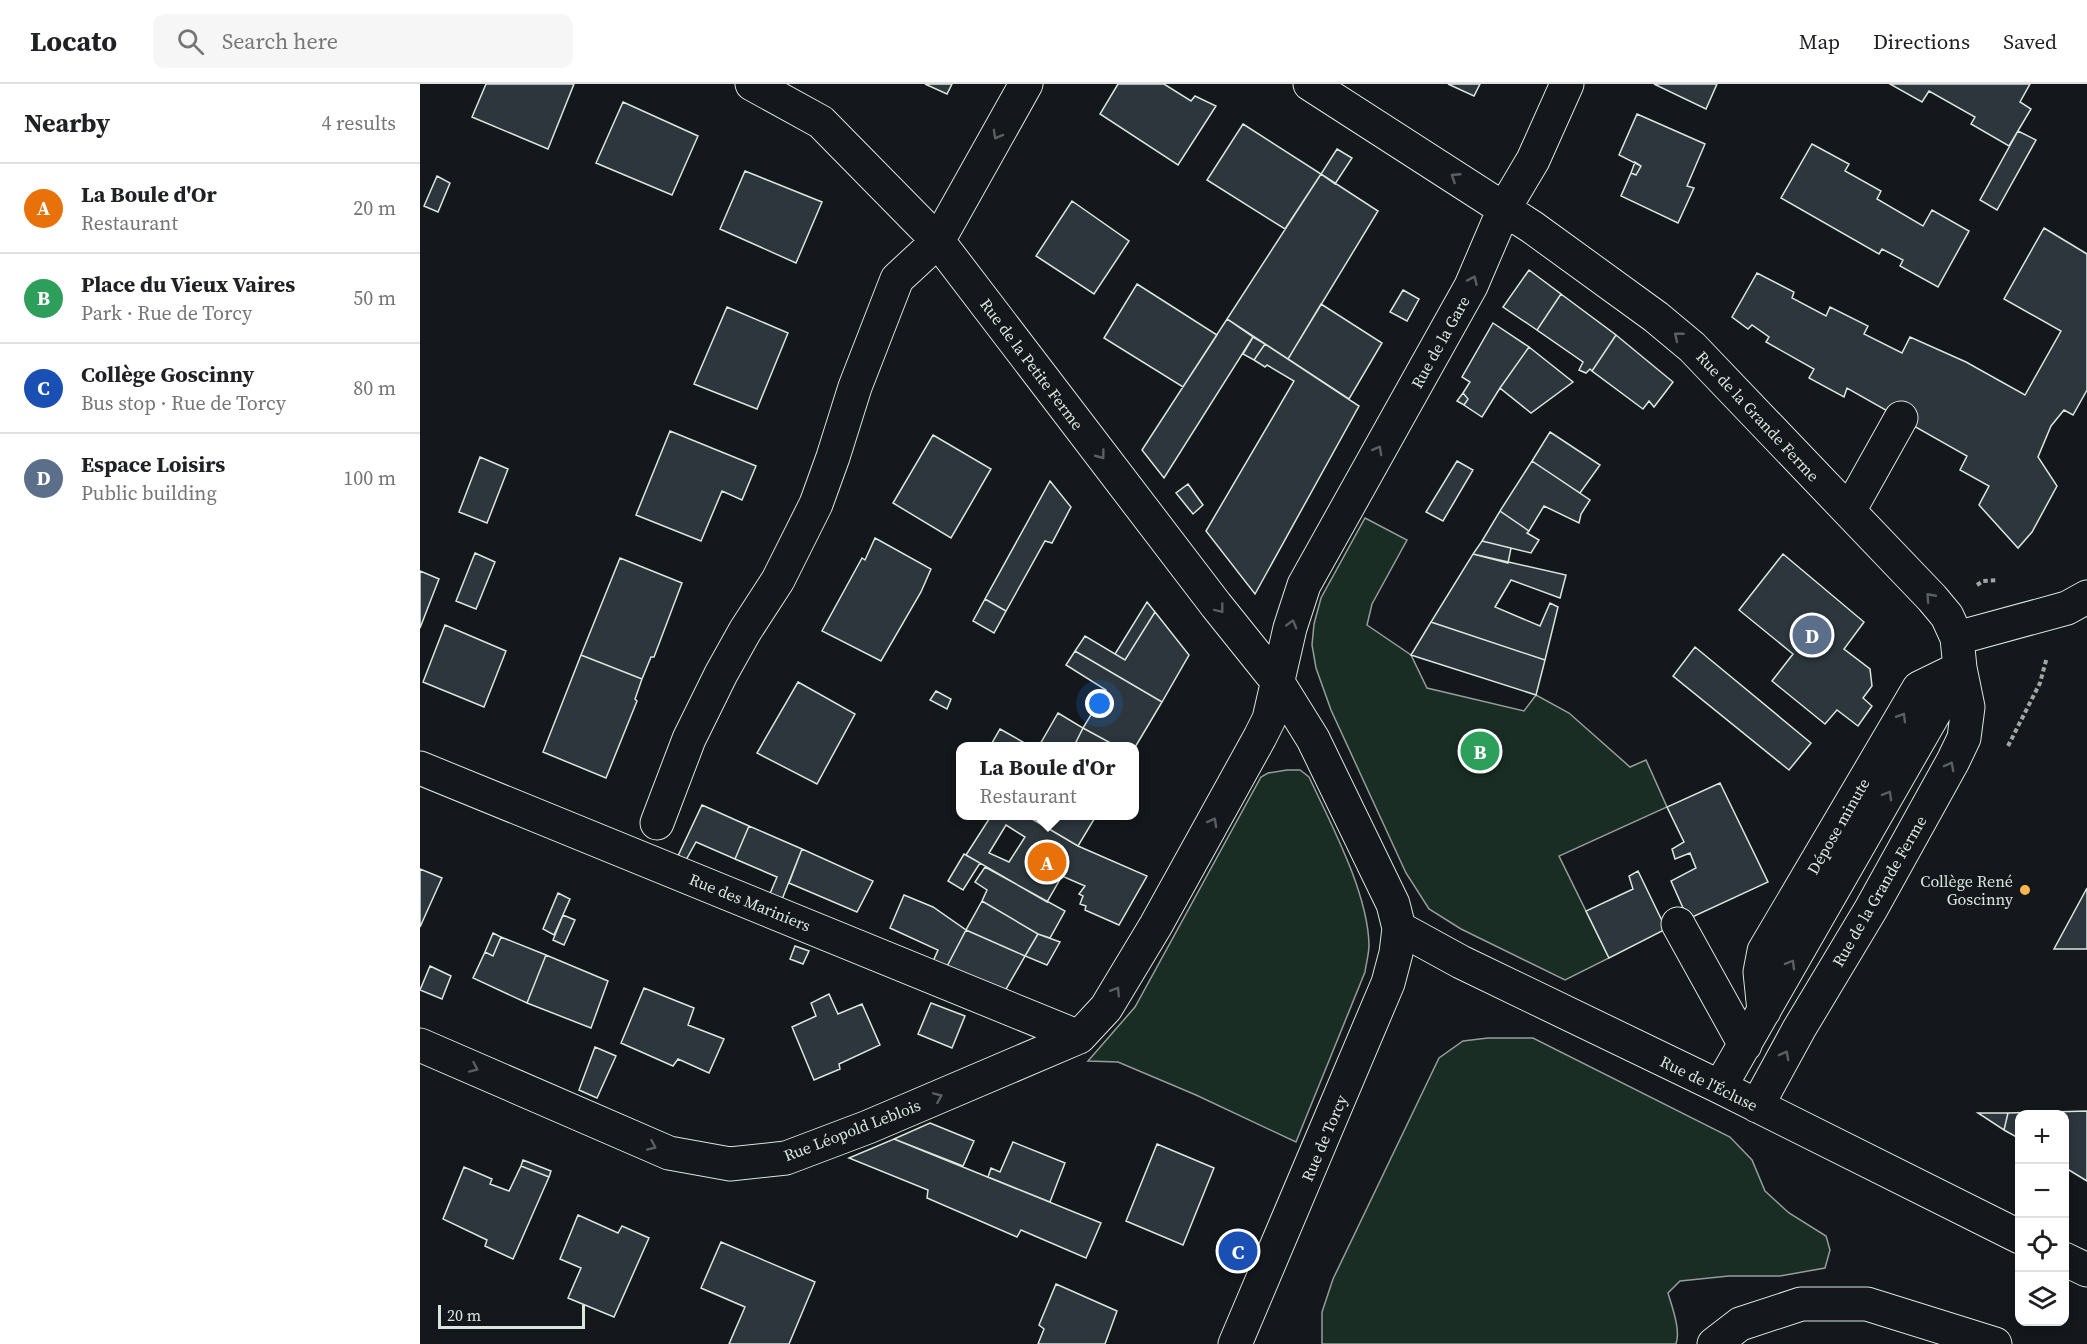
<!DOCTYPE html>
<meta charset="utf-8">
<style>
body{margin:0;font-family:"Source Serif 4",serif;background:#f6f6f6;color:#202124}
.controls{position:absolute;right:18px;bottom:18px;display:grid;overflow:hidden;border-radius:12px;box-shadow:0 3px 9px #0003}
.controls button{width:54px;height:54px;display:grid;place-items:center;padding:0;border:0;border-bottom:2px solid #e0e0e0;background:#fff;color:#202124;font:30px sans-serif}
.scale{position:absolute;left:18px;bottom:15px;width:147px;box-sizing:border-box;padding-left:6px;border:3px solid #d8e6dc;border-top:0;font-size:16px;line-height:21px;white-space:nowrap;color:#d8e6dc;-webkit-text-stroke:4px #14181c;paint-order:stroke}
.you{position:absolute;left:680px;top:620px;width:21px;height:21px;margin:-15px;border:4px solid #fff;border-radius:50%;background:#1a73e8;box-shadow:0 0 0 9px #1a73e833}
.badge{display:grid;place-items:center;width:39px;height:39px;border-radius:50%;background:#b45309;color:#fff;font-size:20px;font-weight:700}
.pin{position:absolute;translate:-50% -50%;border:3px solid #fff;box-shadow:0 2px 6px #0006}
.popup{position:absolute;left:536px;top:658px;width:183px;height:78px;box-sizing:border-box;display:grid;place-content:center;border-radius:12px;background:#fff;filter:drop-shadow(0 2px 4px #0005);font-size:20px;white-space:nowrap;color:#757577}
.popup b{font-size:22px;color:#202124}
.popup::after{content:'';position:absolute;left:50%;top:100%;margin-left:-12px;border:12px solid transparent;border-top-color:#fff}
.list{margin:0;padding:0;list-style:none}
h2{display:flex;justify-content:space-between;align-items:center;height:78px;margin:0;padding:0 24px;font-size:26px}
h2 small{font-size:20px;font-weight:400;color:#757577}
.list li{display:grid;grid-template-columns:39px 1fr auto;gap:18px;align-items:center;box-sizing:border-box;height:90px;padding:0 24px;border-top:2px solid #e0e0e0}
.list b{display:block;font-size:22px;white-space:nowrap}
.list p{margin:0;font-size:20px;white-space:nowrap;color:#757577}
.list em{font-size:20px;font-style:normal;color:#757577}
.icon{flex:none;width:33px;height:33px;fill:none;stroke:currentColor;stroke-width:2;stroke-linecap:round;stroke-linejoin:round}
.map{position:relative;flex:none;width:1667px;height:1260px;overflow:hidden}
header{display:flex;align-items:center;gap:36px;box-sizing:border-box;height:84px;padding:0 30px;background:#fff;border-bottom:2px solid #e0e0e0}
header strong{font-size:28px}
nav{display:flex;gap:33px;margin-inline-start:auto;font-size:21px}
.search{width:420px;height:54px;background:#f6f6f6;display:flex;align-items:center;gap:15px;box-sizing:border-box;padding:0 21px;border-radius:12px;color:#757577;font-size:22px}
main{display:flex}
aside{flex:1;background:#fff}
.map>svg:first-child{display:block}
.green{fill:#1a2d24;stroke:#939e99;stroke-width:1.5}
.building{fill:#2c363c;stroke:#d8e6dc;stroke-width:1.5;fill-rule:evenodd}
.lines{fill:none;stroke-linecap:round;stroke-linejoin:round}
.minor-casing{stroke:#d8e6dc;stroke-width:35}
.path{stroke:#9da8a2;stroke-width:4;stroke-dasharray:4.5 3;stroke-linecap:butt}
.minor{stroke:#14181c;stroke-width:33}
.oneway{stroke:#59605f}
.poi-dot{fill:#ffb74d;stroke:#14181c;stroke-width:2}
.labels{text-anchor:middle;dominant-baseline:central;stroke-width:4.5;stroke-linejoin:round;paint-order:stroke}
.street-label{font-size:16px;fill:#d8e6dc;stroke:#14181c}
.poi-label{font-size:16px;fill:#d8e6dc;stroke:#14181c;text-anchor:end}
</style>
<header>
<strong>Locato</strong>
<div class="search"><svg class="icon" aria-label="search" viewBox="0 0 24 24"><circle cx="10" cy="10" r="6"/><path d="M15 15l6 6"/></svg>Search here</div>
<nav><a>Map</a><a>Directions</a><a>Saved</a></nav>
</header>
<main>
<aside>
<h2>Nearby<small>4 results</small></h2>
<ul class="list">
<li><span class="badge" style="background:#e8710a">A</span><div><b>La Boule d'Or</b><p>Restaurant</p></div><em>20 m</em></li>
<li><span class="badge" style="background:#2e9e5b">B</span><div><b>Place du Vieux Vaires</b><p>Park · Rue de Torcy</p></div><em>50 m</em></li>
<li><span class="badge" style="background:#1a4fb4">C</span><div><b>Collège Goscinny</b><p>Bus stop · Rue de Torcy</p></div><em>80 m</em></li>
<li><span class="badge" style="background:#5c6f8a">D</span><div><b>Espace Loisirs</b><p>Public building</p></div><em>100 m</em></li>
</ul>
</aside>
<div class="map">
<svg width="1667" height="1260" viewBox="0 0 1667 1260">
<rect width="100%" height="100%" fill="#14181c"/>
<path class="green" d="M945,434L987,456L952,520L947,541L991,571L1007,604L1104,627L1116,611L1149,629L1210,683L1226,676L1247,723L1139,772L1189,874L1145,896L1041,845L1009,825L986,789L911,626L896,584L892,561L894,540L901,514Z
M867,686H880L889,693C911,740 948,809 949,861C949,870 946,880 945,888L876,1058L776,1011L698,978L668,977L715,923L841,693L848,689Z
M1068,954H1113L1310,1053L1332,1076L1345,1107L1369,1129L1406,1152L1410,1166L1405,1184L1360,1192H1309L1260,1197L1248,1209C1252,1223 1261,1246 1256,1260H902V1228L913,1195L1019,974L1043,957Z"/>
<path class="building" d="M66,0H154L128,65L52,33Z
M505,0H532L527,10Z
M698,0H744L771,17L775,12L796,22L758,81L680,30Z
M1028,0H1060L1054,12Z
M1234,0H1297L1286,25Z
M1470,0H1610L1600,18L1611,25L1589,62L1551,40L1555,33L1509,7L1502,18Z
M203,18L278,52L252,111L176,79Z
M1217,30L1285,60L1267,102L1274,104L1258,139L1201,112L1211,89L1216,91L1221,82L1199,71Z
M823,40L901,90L865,145L787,96Z
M1598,47L1616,56L1577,126L1560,116Z
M1392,60L1429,80L1425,87L1461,107L1457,115L1503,142L1512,126L1549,147L1518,203L1480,182L1483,176L1462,165L1459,170L1361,114Z
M917,65L932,74L915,100L901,90Z
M1215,78L1221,82L1216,91L1211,89Z
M325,87L402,118L376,179L300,145Z
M901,90L958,127L868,275L807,235Z
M17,92L30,99L18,128L4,122Z
M652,117L709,157L674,210L616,172Z
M1624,144L1667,170V306L1653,331L1644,326L1631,342L1618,373L1637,402L1612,448L1598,464L1559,421L1569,402L1540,386L1547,372L1427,304L1424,313L1389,294L1394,285L1346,258L1349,253L1332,241L1328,245L1312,233L1337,189L1374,208L1372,214L1406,232L1410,223L1448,242L1444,250L1482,269L1490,253L1546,278L1605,311L1641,247L1584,215Z
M1109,186L1141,210L1117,246L1083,223Z
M717,200L797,251L763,303L684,254Z
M983,206L999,215L987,237L970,228Z
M1141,210L1196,251L1172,287L1170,285L1166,289L1159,286L1163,278L1117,246Z
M901,220L962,259L929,315L868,275Z
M307,223L368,249L337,325L274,300Z
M807,235L833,253L744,394L722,366Z
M1073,239L1109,263L1080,304L1062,333L1044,321L1048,315L1043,309L1050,298L1042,293Z
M1196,251L1253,298L1234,323L1229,317L1223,325L1172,287Z
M833,253L845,260L834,276L823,270Z
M845,260L939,322L835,510L786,447L874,297L847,281L845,283L834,276Z
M1109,263L1153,298L1111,329L1080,304Z
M1043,309L1048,315L1044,321L1037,317Z
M250,347L336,382L322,416L302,407L281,457L216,431Z
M1130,348L1180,381L1160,409L1112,377Z
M513,351L571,385L531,454L473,419Z
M60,373L88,385L67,439L39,428Z
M1037,377L1053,386L1023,437L1006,428Z
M1112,377L1170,416L1161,430L1159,439L1124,422L1109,447L1080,427Z
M630,397L651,423L632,459L625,457L586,527L565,515Z
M768,400L783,421L773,430L756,409Z
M1080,427L1109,447L1107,449L1119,456L1111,469L1062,457Z
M455,454L511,485L501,508L461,577L402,547L442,474L445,476Z
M1062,457L1091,464L1088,479L1053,470Z
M55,469L75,478L56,525L36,517Z
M1053,470L1146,491L1140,514L1091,496L1075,523L1120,542L1130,519L1138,523L1125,576L1011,538Z
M1363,470L1444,538L1424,565L1450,585L1452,602L1443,614L1452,622L1438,642L1417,626L1405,640L1352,597L1373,570L1319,526Z
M200,474L262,499L234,573H231L222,595L161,571Z
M0,487L19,495L0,544Z
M565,515L586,527L574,549L553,537Z
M727,518L735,528L705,576L695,570Z
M735,528L769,571L742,618L655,567L665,552L705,576Z
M1011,538L1125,576L1116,611L991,571Z
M25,541L86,567L64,623L3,598Z
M1275,563L1391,659L1369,686L1253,592Z
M655,567L742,618L714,665V662H696L663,644L686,606L646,581Z
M161,571L222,595L215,615L217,617L186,694L123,668Z
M378,598L435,630L397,700L337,669Z
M516,607L531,615L527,625L510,616Z
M638,629L663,644L654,662H619Z
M663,644L696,662H654Z
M580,645L610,662H578L572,659Z
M1300,699L1348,798L1268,835L1251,797L1276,784L1270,769L1255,775L1252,765L1264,758L1247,723Z
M282,721L329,742L315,775L276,758L266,776L258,772Z
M571,732H607L658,762L727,792L699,841L665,826L666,822L660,820L663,812L659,810L665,802L642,792L627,818L546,771ZM586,741L605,753L589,778L569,769Z
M607,732H676L658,762Z
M329,742L382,765L361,818L349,812L357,793L315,775Z
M382,765L453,797L437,828L369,799Z
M544,770L560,779L543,806L528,797Z
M565,783L645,827L630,854L618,850L562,817L567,806L555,798Z
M0,785L22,794L0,843Z
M1218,787L1246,845L1189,874L1166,827L1213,805L1209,792Z
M1667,804V865H1634Z
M138,809L150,815L134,851L123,845Z
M484,811L513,823L546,846L524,888L511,882L518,866L470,844Z
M562,817L618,850L605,872L546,846Z
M143,831L155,836L144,861L133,856Z
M546,846L605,872L582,912L524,888Z
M73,849L81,853L73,872L65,868Z
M618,850L640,858L627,881L605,872Z
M81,853L126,871L107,919L53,894L65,868L73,872Z
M375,862L389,867L383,880L370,875Z
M126,871L188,897L171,944L107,919Z
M10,882L31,892L22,915L0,906Z
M224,904L274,924L268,941L304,955L289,989L258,975L253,982L201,959Z
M409,910L418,930L442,920L460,961L419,980L420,985L394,996L372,943L396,932L391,919Z
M511,919L545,932L532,964L498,950Z
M175,963L196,972L177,1014L159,1006Z
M1667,1027V1097L1644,1083V1030H1600V1055L1584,1046L1588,1029Z
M1558,1029H1588L1584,1046Z
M510,1039L554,1057L543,1082L474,1055Z
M474,1055L681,1139L666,1174L601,1146L597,1153L507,1114L508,1106L429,1074Z
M593,1058L645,1079L630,1118L568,1093L571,1084L580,1088Z
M737,1060L794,1084L763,1161L706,1137Z
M103,1076L131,1087L129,1093L101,1082Z
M101,1082L129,1093L93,1175L65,1162L67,1156L23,1135L44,1083L72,1095L70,1100L89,1107Z
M158,1131L198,1149L202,1142L229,1154L194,1233L148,1214L161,1184L140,1175Z
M301,1158L395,1198L369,1260H309L325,1223L281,1204Z
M636,1200L697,1227L685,1260H618L624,1245L619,1241Z"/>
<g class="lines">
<g class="minor-casing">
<path id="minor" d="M332,0L401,38L518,157L796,521L857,597L893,655L973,820L979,844L976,869L968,899L815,1260
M890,0L1112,143L1236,233L1272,263L1512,514L1527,532L1537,554L1540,584L1548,623L1544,654L1533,677L1451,825L1379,945L1337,1022
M1429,427L1481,334
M1537,554L1647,524L1667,513
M0,684L659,953
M237,739L269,655L301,590L325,547L358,496L396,420L413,373L435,303L477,195L518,157L606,0
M1258,840L1325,961
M979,844L1041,878L1300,1003L1600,1153
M1344,927L1340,888L1344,867L1499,604L1540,584
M0,961L249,1069L310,1080L366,1074L448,1043L659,953L686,924L736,841L840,653L849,635L870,544L884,501L1051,202L1084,125L1113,76L1147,0
M1300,1003L1540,584
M1644,1175L1667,1186
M1294,1260L1320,1240L1381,1220H1447L1575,1260"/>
</g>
<path class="path" d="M1557,501L1563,497L1578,496
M1588,662L1620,599L1627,573"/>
<use href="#minor" class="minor"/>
</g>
<defs><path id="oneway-chevron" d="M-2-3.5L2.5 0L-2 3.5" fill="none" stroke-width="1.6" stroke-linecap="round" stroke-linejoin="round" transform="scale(1.5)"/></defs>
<g class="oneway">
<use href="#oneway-chevron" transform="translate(577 51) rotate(119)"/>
<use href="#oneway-chevron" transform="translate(1035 93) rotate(-147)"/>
<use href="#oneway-chevron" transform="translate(1053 196) rotate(-66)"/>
<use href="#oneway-chevron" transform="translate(1258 252) rotate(-141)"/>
<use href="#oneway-chevron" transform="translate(958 366) rotate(-61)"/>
<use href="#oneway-chevron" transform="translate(681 371) rotate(53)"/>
<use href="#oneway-chevron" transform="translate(1510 513) rotate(-132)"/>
<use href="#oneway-chevron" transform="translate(800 525) rotate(52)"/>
<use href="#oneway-chevron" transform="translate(872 540) rotate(-74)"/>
<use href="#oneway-chevron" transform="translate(1482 633) rotate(-59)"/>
<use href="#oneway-chevron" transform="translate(1530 682) rotate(-62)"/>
<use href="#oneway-chevron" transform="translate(1468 711) rotate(-60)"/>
<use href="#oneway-chevron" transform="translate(793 738) rotate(-61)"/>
<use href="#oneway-chevron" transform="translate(1371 880) rotate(-60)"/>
<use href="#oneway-chevron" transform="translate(696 907) rotate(-58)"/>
<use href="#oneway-chevron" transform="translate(1365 971) rotate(-62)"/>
<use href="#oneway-chevron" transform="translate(54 984) rotate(24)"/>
<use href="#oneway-chevron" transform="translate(518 1013) rotate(-23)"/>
<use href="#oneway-chevron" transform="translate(232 1062) rotate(24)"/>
</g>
<circle class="poi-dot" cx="1605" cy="806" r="6"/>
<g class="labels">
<g class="street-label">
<text transform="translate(1020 258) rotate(-61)">Rue de la Gare</text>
<text transform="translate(612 280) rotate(53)">Rue de la Petite Ferme</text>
<text transform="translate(1338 332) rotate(47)">Rue de la Grande Ferme</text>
<text transform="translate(1418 742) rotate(-60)">Dépose minute</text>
<text transform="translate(1459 807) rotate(-60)">Rue de la Grande Ferme</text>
<text transform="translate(330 818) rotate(22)">Rue des Mariniers</text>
<text transform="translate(1289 999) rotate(26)">Rue de l'Écluse</text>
<text transform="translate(432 1046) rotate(-21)">Rue Léopold Leblois</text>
<text transform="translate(904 1054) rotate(-67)">Rue de Torcy</text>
</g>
<g class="poi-label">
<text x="1593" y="797">Collège René<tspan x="1593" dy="18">Goscinny</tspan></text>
</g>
</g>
</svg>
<div class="controls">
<button>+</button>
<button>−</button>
<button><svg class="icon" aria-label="locate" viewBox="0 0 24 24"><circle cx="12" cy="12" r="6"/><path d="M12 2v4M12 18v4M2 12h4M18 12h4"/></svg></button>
<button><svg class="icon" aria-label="layers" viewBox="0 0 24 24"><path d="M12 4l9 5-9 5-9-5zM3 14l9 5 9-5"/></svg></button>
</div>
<div class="scale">20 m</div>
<div class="you"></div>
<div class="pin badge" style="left:627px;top:778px;background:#e8710a">A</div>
<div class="popup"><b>La Boule d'Or</b>Restaurant</div>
<div class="pin badge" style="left:1060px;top:667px;background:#2e9e5b">B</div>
<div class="pin badge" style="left:818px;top:1167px;background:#1a4fb4">C</div>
<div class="pin badge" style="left:1392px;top:551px;background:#5c6f8a">D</div>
</div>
</main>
